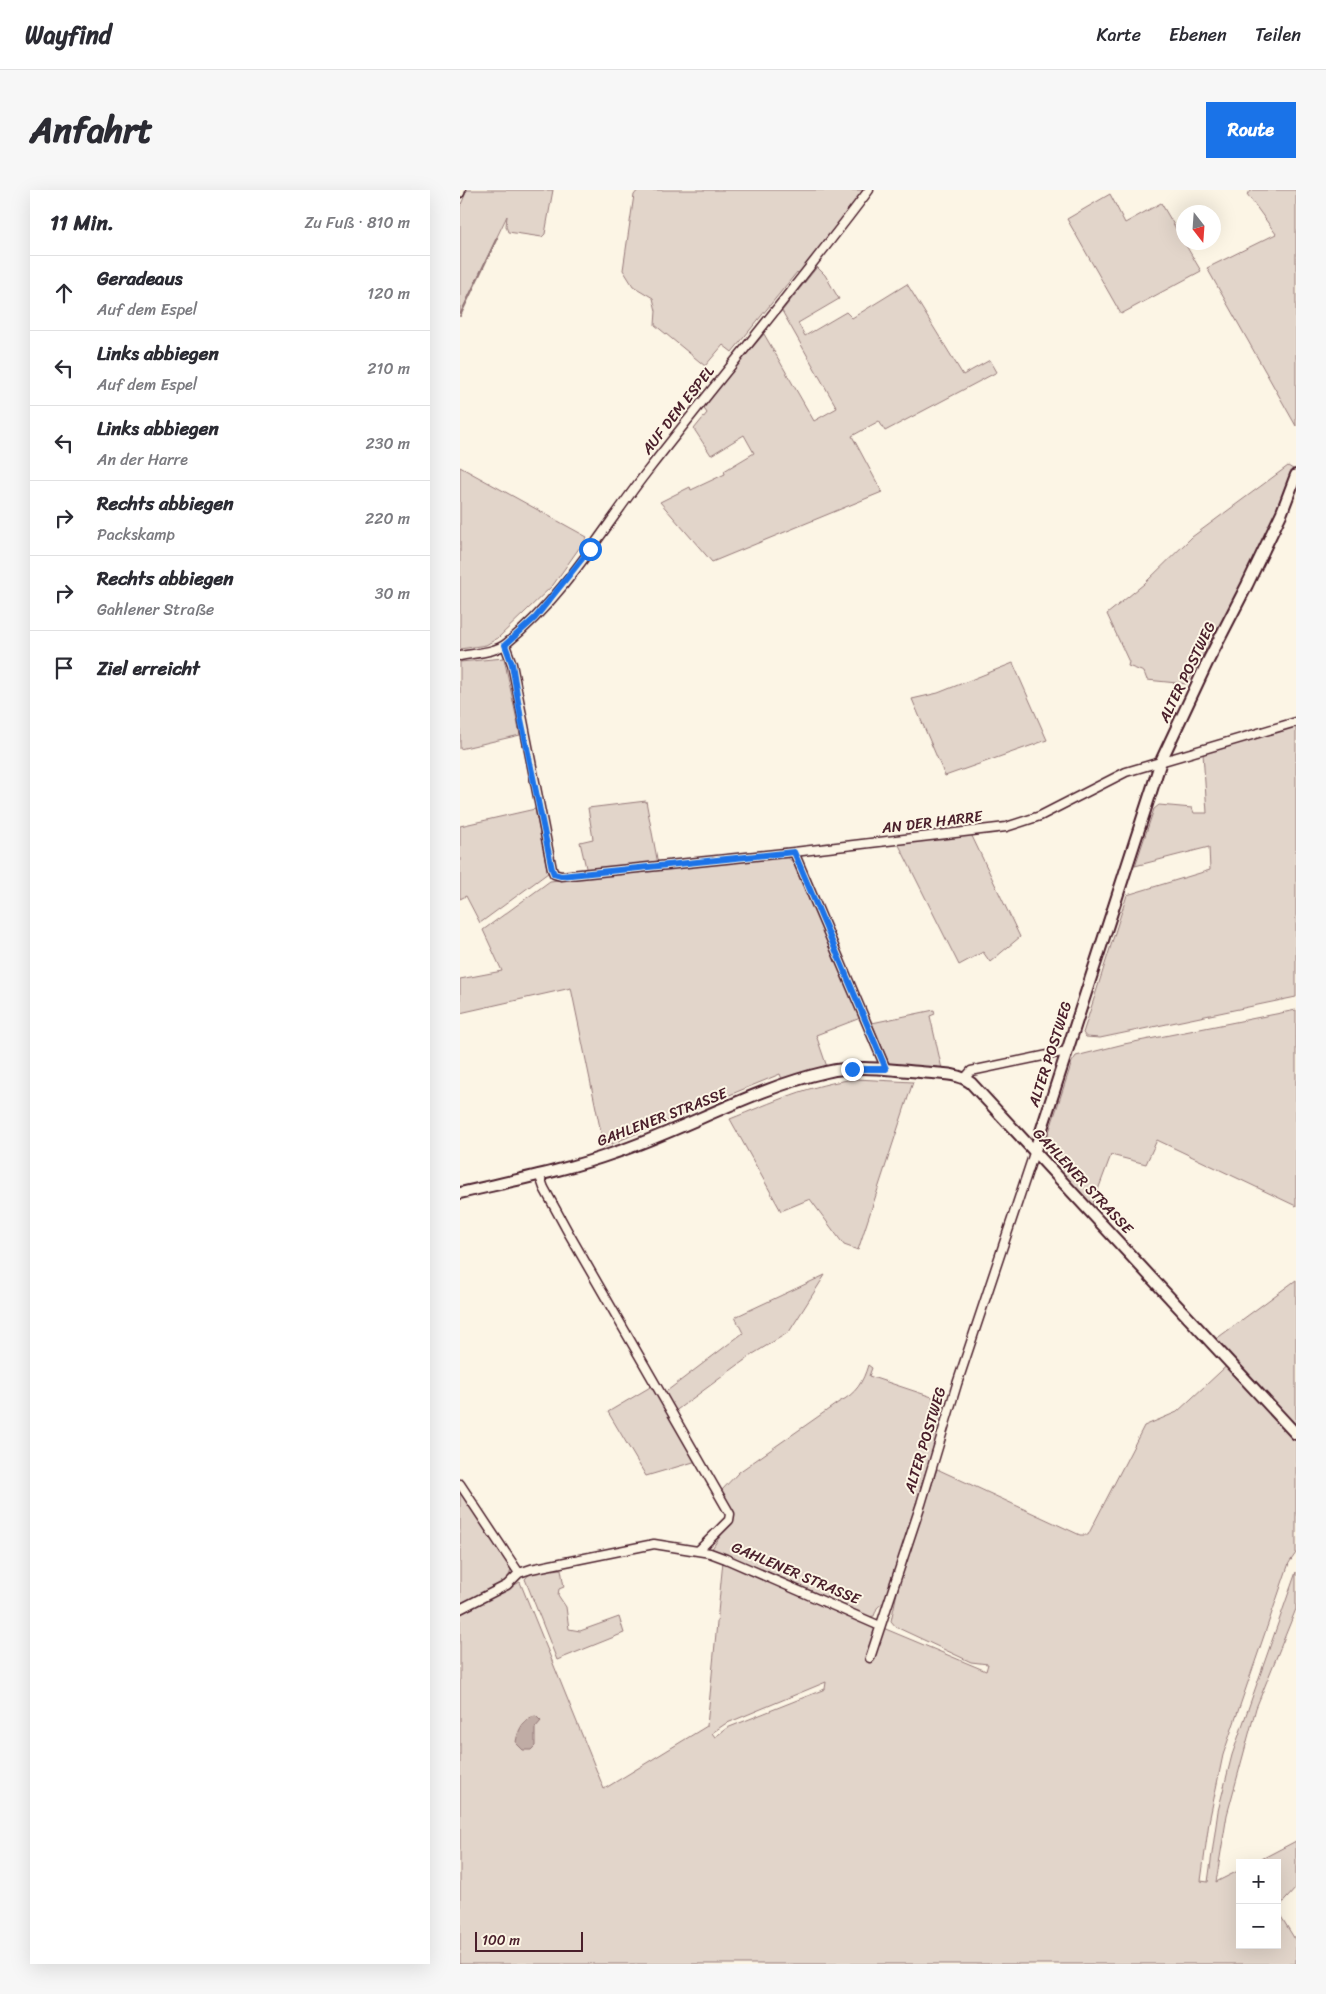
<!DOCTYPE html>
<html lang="de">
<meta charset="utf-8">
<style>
body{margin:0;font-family:Sriracha,sans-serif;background:#f7f7f7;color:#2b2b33}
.controls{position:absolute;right:15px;bottom:15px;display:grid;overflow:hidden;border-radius:0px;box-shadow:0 5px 20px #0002}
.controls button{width:45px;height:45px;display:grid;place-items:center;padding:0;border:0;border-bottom:1px solid #e1e1e2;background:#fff;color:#2b2b33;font:25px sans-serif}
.compass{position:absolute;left:716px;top:15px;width:45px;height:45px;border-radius:50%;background:#fff;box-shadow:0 5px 20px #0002;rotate:163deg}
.scale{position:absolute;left:15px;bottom:12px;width:108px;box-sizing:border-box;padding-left:5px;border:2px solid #4a1f2b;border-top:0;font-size:14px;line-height:18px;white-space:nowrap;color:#4a1f2b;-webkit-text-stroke:4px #fcf5e5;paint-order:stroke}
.stop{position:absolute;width:15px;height:15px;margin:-11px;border:4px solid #1a73e8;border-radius:50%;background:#fff}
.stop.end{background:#1a73e8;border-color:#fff;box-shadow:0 1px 5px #0008}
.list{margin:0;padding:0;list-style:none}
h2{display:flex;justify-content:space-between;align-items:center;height:65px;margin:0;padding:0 20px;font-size:21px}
h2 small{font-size:16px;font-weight:400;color:#7c7c81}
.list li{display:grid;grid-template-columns:32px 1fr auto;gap:15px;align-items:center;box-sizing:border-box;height:75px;padding:0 20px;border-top:1px solid #e1e1e2}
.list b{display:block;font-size:19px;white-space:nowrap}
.list p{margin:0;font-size:16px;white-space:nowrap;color:#7c7c81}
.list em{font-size:16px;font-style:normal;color:#7c7c81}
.icon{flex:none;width:28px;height:28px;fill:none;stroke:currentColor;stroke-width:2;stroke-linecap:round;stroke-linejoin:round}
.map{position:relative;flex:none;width:836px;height:1774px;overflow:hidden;border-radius:0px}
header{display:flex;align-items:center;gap:30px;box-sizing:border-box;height:70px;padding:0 25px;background:#fff;border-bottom:1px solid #e1e1e2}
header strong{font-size:24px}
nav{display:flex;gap:28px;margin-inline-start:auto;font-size:18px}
.intro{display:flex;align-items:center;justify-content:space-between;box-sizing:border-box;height:120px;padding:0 30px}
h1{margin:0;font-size:35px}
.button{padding:12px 22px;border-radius:0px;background:#1a73e8;color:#fff;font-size:18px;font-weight:700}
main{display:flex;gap:30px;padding:0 30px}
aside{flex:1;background:#fff;border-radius:0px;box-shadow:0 5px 20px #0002}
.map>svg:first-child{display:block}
.green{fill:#e2d5ca;stroke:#967a7a;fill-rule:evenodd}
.water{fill:#c0aca5;stroke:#917474}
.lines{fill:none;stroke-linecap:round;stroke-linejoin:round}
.stream{stroke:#917474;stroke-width:2}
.street-casing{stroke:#4a1f2b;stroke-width:11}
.secondary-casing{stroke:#4a1f2b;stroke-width:14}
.street{stroke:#fcf5e5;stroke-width:8}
.secondary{stroke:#fcf5e5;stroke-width:10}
.route{stroke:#1a73e8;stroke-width:6}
.labels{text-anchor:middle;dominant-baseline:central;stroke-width:4;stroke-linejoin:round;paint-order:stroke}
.street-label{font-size:15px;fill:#4a1f2b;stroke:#fcf5e5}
</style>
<header>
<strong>Wayfind</strong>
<nav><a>Karte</a><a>Ebenen</a><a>Teilen</a></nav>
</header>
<div class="intro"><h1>Anfahrt</h1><a class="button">Route</a></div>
<main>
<aside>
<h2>11 Min.<small>Zu Fuß · 810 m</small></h2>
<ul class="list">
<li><svg class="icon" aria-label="ahead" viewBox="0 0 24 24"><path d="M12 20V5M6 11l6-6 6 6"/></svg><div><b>Geradeaus</b><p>Auf dem Espel</p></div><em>120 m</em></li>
<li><svg class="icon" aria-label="left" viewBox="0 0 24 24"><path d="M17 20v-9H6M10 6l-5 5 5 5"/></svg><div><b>Links abbiegen</b><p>Auf dem Espel</p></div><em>210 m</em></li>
<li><svg class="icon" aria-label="left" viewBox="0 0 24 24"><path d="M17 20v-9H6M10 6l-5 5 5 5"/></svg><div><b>Links abbiegen</b><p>An der Harre</p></div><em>230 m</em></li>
<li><svg class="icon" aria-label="right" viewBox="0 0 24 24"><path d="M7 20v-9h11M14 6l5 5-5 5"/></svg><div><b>Rechts abbiegen</b><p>Packskamp</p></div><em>220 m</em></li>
<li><svg class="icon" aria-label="right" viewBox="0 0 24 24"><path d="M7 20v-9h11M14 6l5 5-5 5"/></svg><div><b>Rechts abbiegen</b><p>Gahlener Straße</p></div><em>30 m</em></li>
<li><svg class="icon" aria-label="arrive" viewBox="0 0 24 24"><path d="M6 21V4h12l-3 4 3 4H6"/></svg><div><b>Ziel erreicht</b></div></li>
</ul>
</aside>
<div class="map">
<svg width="836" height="1774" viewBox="0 0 836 1774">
<rect width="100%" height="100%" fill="#fcf5e5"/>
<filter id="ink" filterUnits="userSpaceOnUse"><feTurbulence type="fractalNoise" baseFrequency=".02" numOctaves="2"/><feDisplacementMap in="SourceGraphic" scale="10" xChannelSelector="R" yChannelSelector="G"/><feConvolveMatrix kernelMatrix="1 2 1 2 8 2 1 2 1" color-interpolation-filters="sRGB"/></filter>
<g filter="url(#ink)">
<path class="green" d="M7,0H93L85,44L82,47L48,42L46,36L47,26L0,124V17Z
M178,0H405L340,85L337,82L272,162L263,155L245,176L195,135L196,121L193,108L173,96L163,80L174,5Z
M793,0H836V236L747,78L816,44L787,4Z
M650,4L665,33L701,13L741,81L661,124L607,29Z
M357,77L365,85L379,109L338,133L345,146L386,122L392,128L447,94L503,185L530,170L537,182L425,241L419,231L392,246L422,302L252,372L200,312L230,297L231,300L265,284L264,281L294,263L284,245L251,265L234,239L247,223L242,216L304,144L354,231L377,218L322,121Z
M828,276L833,279L834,284L793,374L727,494L687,490L684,482L668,476L669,472L647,424L684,394L732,347Z
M0,277L127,347L93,395L38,448L26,455L0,459Z
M44,468L60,545L0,559V472Z
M553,473L587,550L485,586L452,509L478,503Z
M836,535V807L640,848L626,847L623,843L667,705L750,680L749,657L675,676L694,619L699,615L732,618L734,623H747L743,563Z
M186,611L198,674L127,682L120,652L133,649L128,618Z
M75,619L88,683L20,733L6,706L0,709V636Z
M511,644L560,747L530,772L523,762L499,775L438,653Z
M326,666L334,673L403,827L356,845L367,877L323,892L320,884L144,957L111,798L0,823V789L42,781L23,740L90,691Z
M474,820L475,824L470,826L482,879L429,874L412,833Z
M836,820V1016L697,950L686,974L651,965L632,1016L585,964L583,949L587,948L612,872L616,866L664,854Z
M396,889L453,892L398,1060L384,1055L350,1009L321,1021L270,929C311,913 351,894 396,889Z
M365,1085L329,1142L293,1164L214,1222L203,1204L283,1143L275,1127Z
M836,1090V1363L829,1373L763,1565L749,1632L741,1691L748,1692L758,1621L772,1565L836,1382V1419L796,1518L767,1625L756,1692L780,1680V1755H817V1720L836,1751V1774H0V1424L60,1392L144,1599L247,1536L263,1371L526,1481L528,1474L511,1472L436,1437L431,1431L438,1398L477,1279L620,1345H628L684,1236L717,1222L774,1169L756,1149ZM366,1492L365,1499L267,1538L255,1547L252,1543L265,1534Z
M408,1175L412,1178L409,1186L487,1212L427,1409L417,1418L414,1426L408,1427L302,1379L251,1360L274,1326L261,1301L279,1282L379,1212C396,1204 403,1192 408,1175Z
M192,1196L237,1271L186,1286L148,1222Z
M0,1299L51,1378C50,1398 16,1409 0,1418Z
M92,1375L93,1380L101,1379L104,1397L99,1399L98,1405L106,1417L109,1439L120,1441L159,1427L164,1443L97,1470L65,1389L72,1381Z
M836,1651V1698L817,1719V1673H794Z"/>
<path class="water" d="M76,1526L81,1531L75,1538V1556L71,1560H63L56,1553C57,1542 64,1527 76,1526Z"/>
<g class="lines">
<path class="stream" d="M0,126L37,48"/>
<g class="street-casing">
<path id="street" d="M0,3L1,0
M45,455L52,474L92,679L94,684L101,686L334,662L546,637L580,626L666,582L836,532
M0,466C15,463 35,463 47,453C104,407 142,340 186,283C260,188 337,96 409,0
M334,662L426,879
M505,888L511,881L607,861
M79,984L84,998L108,1042L270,1324L269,1330L238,1361
M0,1294L59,1383
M0,1419L47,1395L59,1383L71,1379L194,1354L250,1363L266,1369L420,1436
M410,1468L461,1314L497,1194L575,960"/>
</g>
<g class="secondary-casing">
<path id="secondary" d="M575,960L701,571L747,473L787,395L822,322L836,285
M0,1003C51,991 104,981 154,963C223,940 295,898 366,882C396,875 429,879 460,882C477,884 497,882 511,893L836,1244"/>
</g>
<use href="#street" class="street"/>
<use href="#secondary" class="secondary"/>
</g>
</g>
<g class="lines" filter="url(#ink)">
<path class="route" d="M130,359L75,428L45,455L52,474L61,529L92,679L94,684L101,686L334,662L426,879H392"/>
</g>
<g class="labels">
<g class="street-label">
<text transform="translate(218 220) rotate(-52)">AUF DEM ESPEL</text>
<text transform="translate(727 482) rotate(-64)">ALTER POSTWEG</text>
<text transform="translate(472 632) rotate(-7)">AN DER HARRE</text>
<text transform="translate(590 864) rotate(-72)">ALTER POSTWEG</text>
<text transform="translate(202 927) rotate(-21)">GAHLENER STRASSE</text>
<text transform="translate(623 991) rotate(47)">GAHLENER STRASSE</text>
<text transform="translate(465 1250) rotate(-73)">ALTER POSTWEG</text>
<text transform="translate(336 1383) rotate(23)">GAHLENER STRASSE</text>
</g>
</g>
</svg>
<div class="controls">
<button>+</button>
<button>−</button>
</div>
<svg class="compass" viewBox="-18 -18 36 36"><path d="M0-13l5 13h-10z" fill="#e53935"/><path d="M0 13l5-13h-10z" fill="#7c7c81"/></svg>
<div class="scale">100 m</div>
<div class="stop" style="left:130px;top:359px"></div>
<div class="stop end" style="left:392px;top:879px"></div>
</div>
</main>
